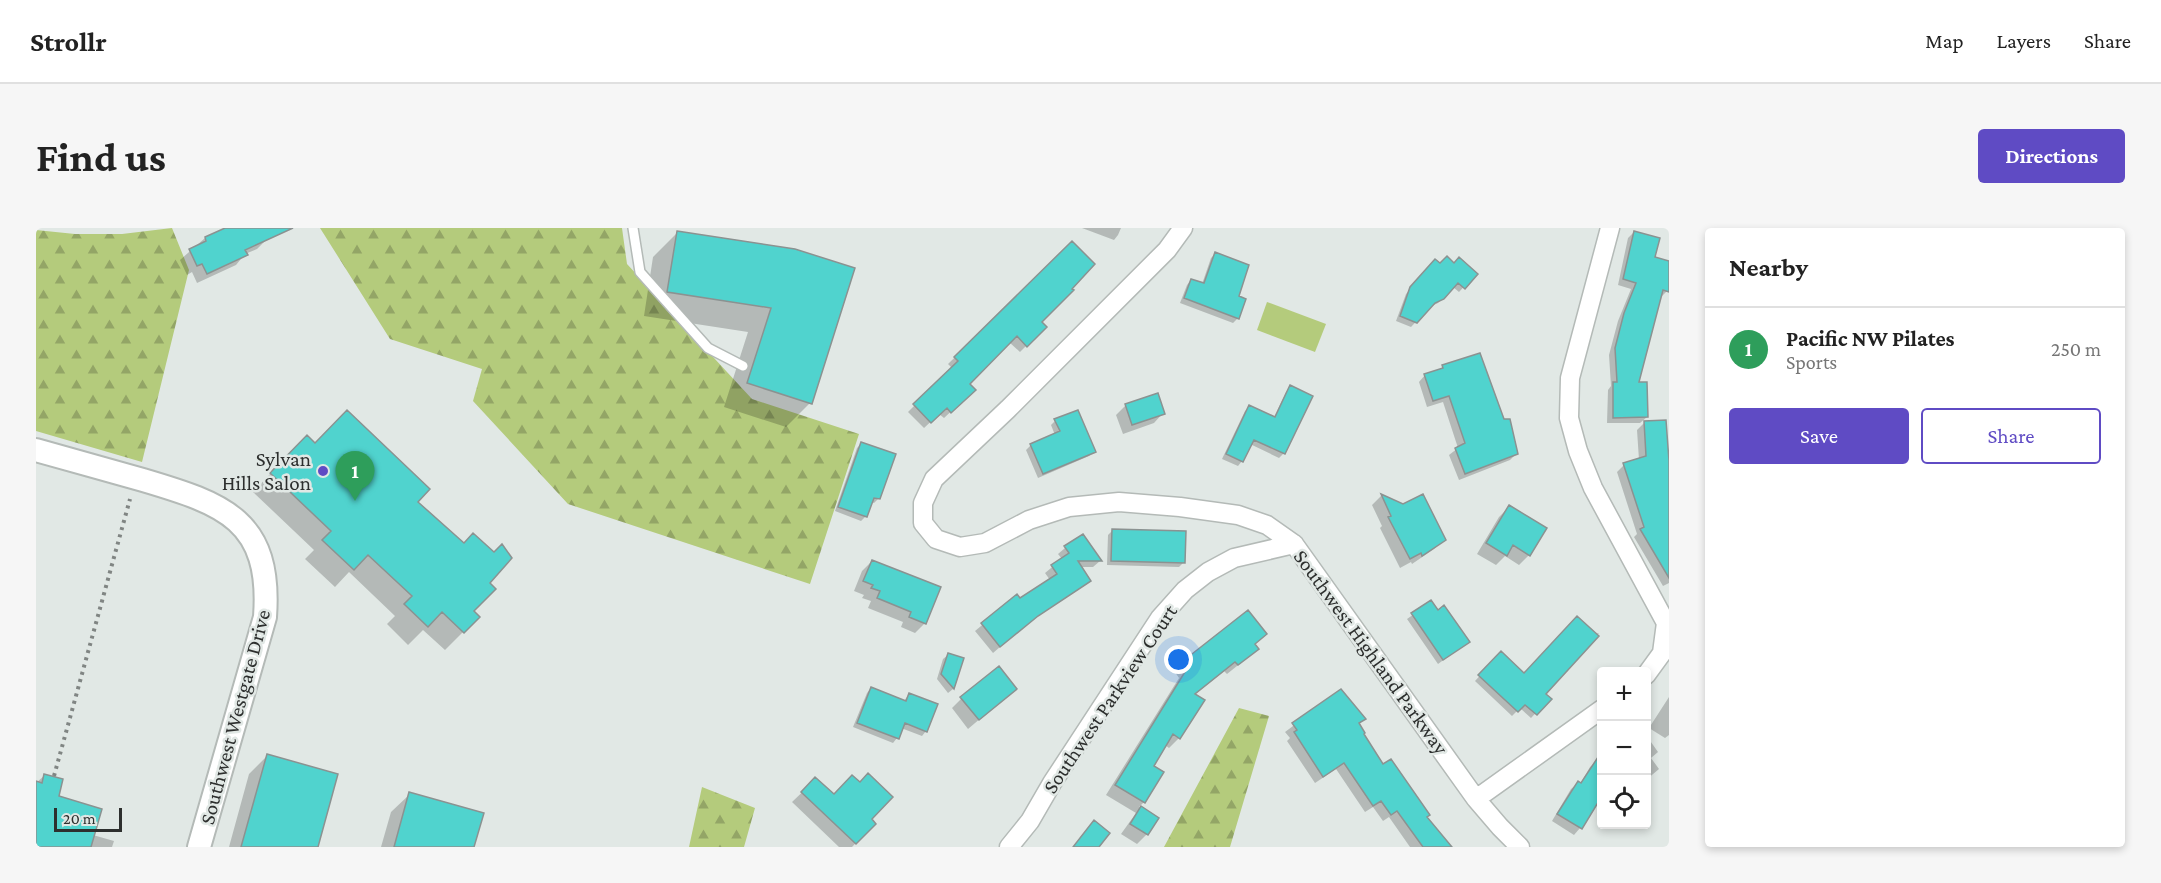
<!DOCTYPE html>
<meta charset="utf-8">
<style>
body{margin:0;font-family:"Crimson Pro",serif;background:#f6f6f6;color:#222}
.controls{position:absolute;right:18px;bottom:18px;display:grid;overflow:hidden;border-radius:6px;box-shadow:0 3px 9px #0003}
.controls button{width:54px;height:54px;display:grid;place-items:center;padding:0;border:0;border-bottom:2px solid #e0e0e0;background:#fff;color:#222;font:30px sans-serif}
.scale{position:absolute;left:18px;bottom:15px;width:68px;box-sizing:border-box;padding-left:6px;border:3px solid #2d2f2e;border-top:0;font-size:16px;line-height:21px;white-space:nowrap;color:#2d2f2e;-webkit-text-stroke:4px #e1e8e5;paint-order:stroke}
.you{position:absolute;left:1143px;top:432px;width:21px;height:21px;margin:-15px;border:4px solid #fff;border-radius:50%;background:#1a73e8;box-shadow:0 0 0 9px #1a73e833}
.badge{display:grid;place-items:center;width:39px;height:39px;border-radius:50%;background:#5f4bc4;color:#fff;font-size:20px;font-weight:700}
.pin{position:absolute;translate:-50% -50px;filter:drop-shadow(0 2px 3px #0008)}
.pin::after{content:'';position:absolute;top:32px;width:21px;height:18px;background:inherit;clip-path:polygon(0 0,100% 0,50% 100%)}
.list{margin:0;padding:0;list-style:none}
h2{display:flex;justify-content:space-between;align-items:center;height:78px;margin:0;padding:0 24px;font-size:26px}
h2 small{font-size:20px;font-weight:400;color:#767676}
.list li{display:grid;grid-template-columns:39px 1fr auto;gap:18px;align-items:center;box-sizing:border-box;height:84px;padding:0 24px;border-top:2px solid #e0e0e0}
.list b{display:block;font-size:22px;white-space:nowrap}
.list p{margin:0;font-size:20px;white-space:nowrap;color:#767676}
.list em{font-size:20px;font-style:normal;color:#767676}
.actions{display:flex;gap:12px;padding:18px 24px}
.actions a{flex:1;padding:14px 0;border:2px solid #5f4bc4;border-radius:6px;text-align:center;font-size:21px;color:#5f4bc4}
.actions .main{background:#5f4bc4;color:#fff}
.icon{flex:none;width:33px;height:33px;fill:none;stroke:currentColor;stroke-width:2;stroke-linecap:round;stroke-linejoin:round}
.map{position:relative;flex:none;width:1633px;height:619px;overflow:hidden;border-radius:6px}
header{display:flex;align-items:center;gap:36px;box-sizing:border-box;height:84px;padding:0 30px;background:#fff;border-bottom:2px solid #e0e0e0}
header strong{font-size:28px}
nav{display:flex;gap:33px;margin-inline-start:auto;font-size:21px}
.intro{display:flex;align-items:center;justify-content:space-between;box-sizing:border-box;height:144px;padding:0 36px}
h1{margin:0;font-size:42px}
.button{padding:15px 27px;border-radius:6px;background:#5f4bc4;color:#fff;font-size:21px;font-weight:700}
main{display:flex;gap:36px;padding:0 36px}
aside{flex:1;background:#fff;border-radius:6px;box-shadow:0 3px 9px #0003}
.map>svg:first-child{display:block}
.grass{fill:#b4cb7c}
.forest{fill:url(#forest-firs)}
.shadow{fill:#0003}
.building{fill:#50d3ce;stroke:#8b9291;stroke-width:1.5}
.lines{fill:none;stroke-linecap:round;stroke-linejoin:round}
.service-casing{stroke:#b4bab7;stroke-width:12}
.minor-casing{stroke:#b4bab7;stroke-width:21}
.tertiary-casing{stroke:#b4bab7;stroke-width:26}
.path{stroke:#808583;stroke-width:4;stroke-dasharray:3 4.5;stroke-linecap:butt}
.service{stroke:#fff;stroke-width:9}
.minor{stroke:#fff;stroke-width:18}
.tertiary{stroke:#fff;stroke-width:22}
.poi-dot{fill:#5f4bc4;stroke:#e1e8e5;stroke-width:2}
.labels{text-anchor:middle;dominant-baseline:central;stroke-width:5;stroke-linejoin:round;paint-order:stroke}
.poi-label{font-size:21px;fill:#2d2f2e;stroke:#e1e8e5;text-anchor:end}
.street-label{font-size:21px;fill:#2d2f2e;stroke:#e1e8e5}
</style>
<header>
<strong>Strollr</strong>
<nav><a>Map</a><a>Layers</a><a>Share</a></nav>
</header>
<div class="intro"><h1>Find us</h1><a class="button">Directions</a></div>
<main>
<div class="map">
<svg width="1633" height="619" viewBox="0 0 1633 619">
<defs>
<pattern id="forest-firs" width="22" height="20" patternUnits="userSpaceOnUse" patternTransform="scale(1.5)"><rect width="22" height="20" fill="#b4cb7c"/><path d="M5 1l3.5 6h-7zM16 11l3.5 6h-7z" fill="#93a566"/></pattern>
</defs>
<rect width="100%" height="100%" fill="#e1e8e5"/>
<path class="grass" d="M1231,74L1290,96L1279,124L1221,102Z"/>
<path class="forest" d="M136,0L153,42L106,234L0,203V2L39,6H86Z
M284,0H586L591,36L716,171L823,206L774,356L532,276L437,173L446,141L354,111Z
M1203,480L1233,488L1194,619H1128Z
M666,559L719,580L708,619H653Z"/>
<path class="shadow" d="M193,0H226L231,11L221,21L209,26L200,37L161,55L156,44L151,47L144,32L169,10Z
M1046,0H1085L1082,7L1078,12Z
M1598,4L1617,30L1633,34V55L1631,63L1625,69L1601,155L1611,189L1604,195H1571L1572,162L1575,158L1573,127L1582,93L1595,61L1582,57L1592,10Z
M641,5L759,23L774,175L750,199L688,179L712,104L608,88L617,29Z
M1036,15L1004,94L1009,99L984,124L973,114L932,156L938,162L908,190L903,186L888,200L872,184L916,140L912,136Z
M1179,26L1201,69L1202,90L1197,95L1144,75L1151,57L1155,52L1166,56L1175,30Z
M1404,37L1440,46L1423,64L1417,59L1402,75L1394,79L1375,99L1360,93L1370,66L1395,38Z
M1407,139L1481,225L1474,232L1423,252L1413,227L1422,220L1407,174L1391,179L1383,154L1389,147L1403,143Z
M1255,159L1248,225L1243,230L1214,216L1206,233L1202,238L1186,231L1209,183L1214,179L1238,189L1250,164Z
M1090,177L1127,185L1118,195L1087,206L1080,187Z
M1019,193L1058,223L1053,228L1002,250L990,222L995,217L1019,207L1015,197Z
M1608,195L1633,234V355L1627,358L1598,309L1601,306L1581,244L1588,237L1603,232L1601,202Z
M825,216L843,270L838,275L835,274L830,288L825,293L799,283L821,220Z
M279,217L380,274L427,317L458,326L452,355L436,383L442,389L409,422L387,402L372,417L351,396L359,388L313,344L299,359L269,331L278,322L217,264L252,227Z
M1345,268L1367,278L1408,311L1398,321L1376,336L1375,334L1364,340L1344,300L1346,298L1336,277Z
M1473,279L1493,327L1483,337L1469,328L1460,337L1441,326L1463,289Z
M1076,303L1147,335L1143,339L1071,337L1072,307Z
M1029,320L1064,333L1057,339H1044L1053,352L1046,359L993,394L957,425L939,403L981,368L984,372L1014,352L1009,345L1026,331L1022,326Z
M836,333L903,360L889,395L879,405L865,399L867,394L832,380L835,373L826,370L828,367L818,363L826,343Z
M1395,374L1401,384L1432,414L1402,436L1371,391Z
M1563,405L1508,466L1513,471L1495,490L1484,480L1476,488L1439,453L1465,425L1488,447L1534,412Z
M1229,406L1218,417L1221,421L1211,430L1191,446L1188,443L1158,467L1166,472L1143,510L1133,520L1129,517L1116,539L1108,574L1103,579L1121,590L1111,606L1101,616L1085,606L1100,585L1070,567L1143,450L1139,444L1148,434Z
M912,427L926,431L917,461L912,465L901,451L907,431Z
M835,460L868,473L873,466L890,503L886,508L865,500L861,510L857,515L817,499L831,465Z
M979,461L932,501L916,480L925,471Z
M1304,463L1328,491L1322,496L1326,506L1347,539L1412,619H1374L1353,589L1347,593L1337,579L1329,584L1300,541L1279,555L1251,513L1254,510L1249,504Z
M1633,469V507L1629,510L1613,500Z
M1610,507L1622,524L1615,530L1623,541L1610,552Z
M232,527L280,619H193L213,546Z
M1562,532L1566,565L1544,600L1538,607L1516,593L1535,561L1542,555L1544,556L1554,539Z
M9,547L21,569L57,607L78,613L76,619H0V555Z
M780,551L798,568L838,596L816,619H803L756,574Z
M374,566L436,619H345L355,584Z"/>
<path class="building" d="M189,0H257L209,22L212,27L171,46L166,36L161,38L153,21L170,13L169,9Z
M641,3L759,21L819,40L776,176L711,155L735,80L631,64Z
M1598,3L1624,10L1619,29L1633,33V64L1627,62L1603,154H1611L1612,189L1577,190V154H1581L1579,120L1588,85L1600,55L1587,51Z
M1036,13L1059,36L1036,61L1038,62L1006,94L1011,99L991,119L981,108L934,156L940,162L915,185L911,180L895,195L877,176L922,133L918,129Z
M1179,24L1213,37L1203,68L1210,71L1203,91L1148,70L1155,51L1168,55Z
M1411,28L1418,35L1423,29L1442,46L1429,61L1422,55L1408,71L1399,75L1381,95L1364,88L1374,59L1399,31L1404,35Z
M1444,125L1468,191H1474L1482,226L1429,246L1419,220L1429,215L1413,168L1397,173L1388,146L1407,140L1406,137Z
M1254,157L1277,168L1249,226L1218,212L1207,234L1190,226L1213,177L1239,189Z
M1122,165L1129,186L1096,197L1089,176Z
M311,182L394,261L382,274L428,315L437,305L458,324L466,316L476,330L454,355L460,361L438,383L444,389L428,405L406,384L392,399L368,376L376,368L332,327L318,342L286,312L295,303L234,245L271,207L279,215Z
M1042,182L1060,224L1007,246L994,216L1024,203L1018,191Z
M1630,192L1633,233V350L1604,301L1608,299L1587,235L1610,228L1608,193Z
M825,214L860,226L844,271L838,270L831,289L802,279Z
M1345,266L1367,276L1387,266L1410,312L1386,328L1385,325L1374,331L1352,289L1355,288Z
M1473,277L1511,300L1494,328L1477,317L1471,328L1450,315Z
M1076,301L1150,303L1149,335L1075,333Z
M1047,306L1066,333H1042L1055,353L1002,388L964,419L945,395L981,366L984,370L1021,346L1015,337L1033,325L1028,318Z
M836,332L905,359L890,396L873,389L875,384L841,370L844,363L835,360L837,357L827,353Z
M1395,372L1402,382L1408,377L1434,414L1407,432L1375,385Z
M1212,382L1231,406L1219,416L1223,421L1202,437L1199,434L1159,466L1169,472L1144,511L1137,506L1118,538L1128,544L1109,575L1079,557L1152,439L1147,433Z
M1541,388L1563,408L1510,466L1516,471L1501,487L1489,477L1482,484L1442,447L1465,423L1488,445Z
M912,425L928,430L918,461L905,446Z
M963,438L981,461L943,492L924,469Z
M835,459L870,473L873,465L902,476L891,504L869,495L863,511L821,495Z
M1305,461L1330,491L1323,495L1329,505L1328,506L1347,536L1355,531L1394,587L1391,589L1416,619H1387L1361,583L1355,587L1345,573L1337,578L1308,535L1287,549L1258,504L1261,502L1256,495Z
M1566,523V568L1546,601L1521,586L1542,553L1545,555Z
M231,526L302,546L282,619H205Z
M832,545L857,569L836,591L840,596L820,616L765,564L779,549L798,566L816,547L824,554Z
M8,546L27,551L23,568L66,581L55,619H0V553L6,555Z
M373,564L448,585L438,619H358Z
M1105,578L1123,590L1112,607L1094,596Z
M1058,592L1074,605L1063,619H1037Z"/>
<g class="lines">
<g class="service-casing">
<path id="service" d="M597,0L604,44L672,120L707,138"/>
</g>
<g class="minor-casing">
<path id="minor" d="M1147,0L1131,22L972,181L898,251L887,275V295L900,311L924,319L949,315L993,292L1033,279L1083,274L1144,279L1202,287L1231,297L1258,316L1440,571L1464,599L1484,619
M1574,0L1534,150L1533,190L1542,223L1557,260L1630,395L1626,425L1610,447
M1440,571L1566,481
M973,619L994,593L1016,555L1124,390L1149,362L1172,344L1198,330L1258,316"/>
</g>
<g class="tertiary-casing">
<path id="tertiary" d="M0,222C36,232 71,242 107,252C188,276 236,292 229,389L163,619"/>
</g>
<path class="path" d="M18,548L94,271"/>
<use href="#service" class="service"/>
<use href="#minor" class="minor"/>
<use href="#tertiary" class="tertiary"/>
</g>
<circle class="poi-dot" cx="287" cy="243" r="6"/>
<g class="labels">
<g class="poi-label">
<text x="275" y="231">Sylvan<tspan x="275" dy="24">Hills Salon</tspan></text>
</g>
<g class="street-label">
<text transform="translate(1335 424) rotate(54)">Southwest Highland Parkway</text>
<text transform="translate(1074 471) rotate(-56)">Southwest Parkview Court</text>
<text transform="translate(199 489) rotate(-75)">Southwest Westgate Drive</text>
</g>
</g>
</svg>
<div class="controls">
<button>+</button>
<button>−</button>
<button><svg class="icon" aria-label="locate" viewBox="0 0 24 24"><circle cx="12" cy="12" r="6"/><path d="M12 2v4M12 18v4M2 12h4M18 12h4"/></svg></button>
</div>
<div class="scale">20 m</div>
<div class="you"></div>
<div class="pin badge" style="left:319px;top:273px;background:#2e9e5b">1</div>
</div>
<aside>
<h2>Nearby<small></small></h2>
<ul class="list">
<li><span class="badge" style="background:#2e9e5b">1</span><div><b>Pacific NW Pilates</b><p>Sports</p></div><em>250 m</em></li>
</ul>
<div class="actions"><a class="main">Save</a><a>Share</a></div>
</aside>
</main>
